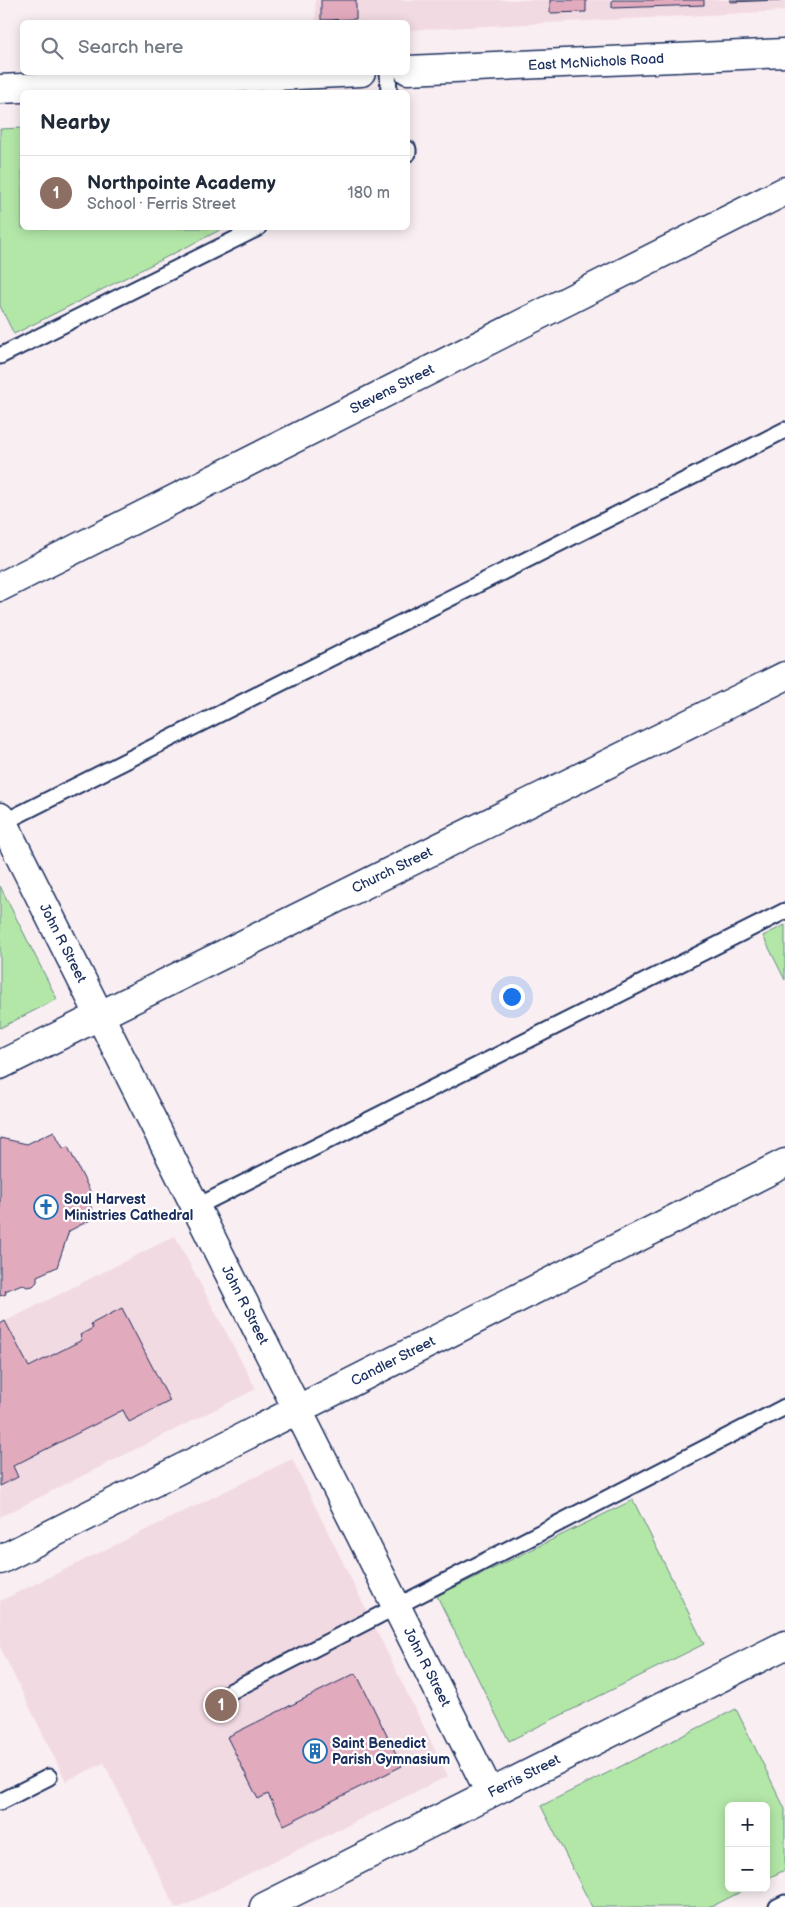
<!DOCTYPE html>
<meta charset="utf-8">
<style>
body{margin:0;font-family:"Balsamiq Sans",sans-serif;background:#f2f2f3;color:#1f2937}
.controls{position:absolute;right:15px;bottom:15px;display:grid;overflow:hidden;border-radius:8px;box-shadow:0 2px 12px #0003}
.controls button{width:45px;height:45px;display:grid;place-items:center;padding:0;border:0;border-bottom:1px solid #e0e1e3;background:#fff;color:#1f2937;font:25px sans-serif}
.you{position:absolute;left:511px;top:996px;width:18px;height:18px;margin:-12px;border:4px solid #fff;border-radius:50%;background:#1a73e8;box-shadow:0 0 0 8px #1a73e833}
.badge{display:grid;place-items:center;width:32px;height:32px;border-radius:50%;background:#111827;color:#fff;font-size:16px;font-weight:700}
.pin{position:absolute;translate:-50% -50%;border:2px solid #fff;box-shadow:0 1px 5px #0006}
.list{margin:0;padding:0;list-style:none}
h2{display:flex;justify-content:space-between;align-items:center;height:65px;margin:0;padding:0 20px;font-size:21px}
h2 small{font-size:16px;font-weight:400;color:#747a83}
.list li{display:grid;grid-template-columns:32px 1fr auto;gap:15px;align-items:center;box-sizing:border-box;height:75px;padding:0 20px;border-top:1px solid #e0e1e3}
.list b{display:block;font-size:19px;white-space:nowrap}
.list p{margin:0;font-size:16px;white-space:nowrap;color:#747a83}
.list em{font-size:16px;font-style:normal;color:#747a83}
.icon{flex:none;width:28px;height:28px;fill:none;stroke:currentColor;stroke-width:2;stroke-linecap:round;stroke-linejoin:round}
.map{position:relative;flex:none;width:785px;height:1907px;overflow:hidden}
.search{position:absolute;background:#fff;box-shadow:0 2px 12px #0003;left:20px;top:20px;width:390px;height:55px;display:flex;align-items:center;gap:12px;box-sizing:border-box;padding:0 18px;border-radius:8px;color:#747a83;font-size:19px}
.panel{position:absolute;background:#fff;box-shadow:0 2px 12px #0003;left:20px;top:90px;width:390px;height:140px;border-radius:8px}
.map>svg:first-child{display:block}
.built{fill:#f2dae2}
.green{fill:#b3e7a8;stroke:#678b83}
.building{fill:#e2aabd;stroke:#1b2f5e}
.lines{fill:none;stroke-linecap:round;stroke-linejoin:round}
.service-casing{stroke:#1b2f5e;stroke-width:19}
.minor-casing{stroke:#1b2f5e;stroke-width:31}
.secondary-casing{stroke:#1b2f5e;stroke-width:31}
.service{stroke:#fff;stroke-width:15}
.minor{stroke:#fff;stroke-width:28}
.secondary{stroke:#fff;stroke-width:28}
.labels{text-anchor:middle;dominant-baseline:central;stroke-width:4.5;stroke-linejoin:round;paint-order:stroke}
.street-label{font-size:14px;fill:#1b2f5e;stroke:#fff}
.poi-label{font-size:14px;font-weight:bold;fill:#1b2f5e;stroke:#fff;text-anchor:start}
</style>
<div class="map">
<svg width="785" height="1907" viewBox="0 0 785 1907">
<rect width="100%" height="100%" fill="#f9eef2"/>
<filter id="ink" filterUnits="userSpaceOnUse"><feTurbulence type="fractalNoise" baseFrequency=".02" numOctaves="2"/><feDisplacementMap in="SourceGraphic" scale="10" xChannelSelector="R" yChannelSelector="G"/><feConvolveMatrix kernelMatrix="1 2 1 2 8 2 1 2 1" color-interpolation-filters="sRGB"/></filter>
<g filter="url(#ink)">
<path class="built" d="M315,0H785V11L408,30V22H316Z
M175,1236L256,1389L0,1517V1324Z
M292,1459L448,1776L181,1907H175L104,1763L66,1781L0,1647V1601Z"/>
<path class="green" d="M22,128V228H224L14,334L0,306V129Z
M0,886L57,999L0,1028Z
M785,925V980L763,936Z
M633,1500L704,1644L509,1741L437,1596Z
M736,1709L785,1809V1870L766,1879V1806H729V1888H748L711,1907H592L541,1806Z"/>
<path class="building" d="M321,0H356V19L321,20Z
M550,0H586V12L550,13Z
M612,0H704V5L612,8Z
M730,0H780L730,2Z
M54,1131L63,1148L68,1147L92,1195L86,1197L96,1217L69,1231L57,1267L37,1276V1282L33,1286L27,1287L22,1284L5,1291L6,1294L0,1296V1138L27,1144Z
M122,1308L170,1401L129,1422L123,1410L13,1466L18,1477L0,1486V1324L5,1321L29,1367L82,1340L80,1335L93,1328L91,1324Z
M356,1673L402,1766L284,1825L268,1794L258,1799L227,1737Z"/>
<g class="lines">
<g class="service-casing">
<path id="service" d="M388,72L389,92
M408,149V153
M0,356L258,228
M0,824L785,430
M196,1207L785,911
M218,1698L785,1407
M0,1802L49,1777
M777,1907L785,1903"/>
</g>
<g class="minor-casing">
<path id="minor" d="M0,587L785,191
M0,817L490,1793
M0,1065L785,676
M0,1560L785,1163
M264,1907L785,1645"/>
</g>
<g class="secondary-casing">
<path id="secondary" d="M408,70L785,53
M0,89L361,72"/>
</g>
<use href="#service" class="service"/>
<use href="#minor" class="minor"/>
<use href="#secondary" class="secondary"/>
</g>
</g>
<defs>
<g id="church-ring" transform="scale(1.25)"><circle r="9.5" fill="#fff" stroke="#1f6fb2" stroke-width="1.5"/><path d="M-1.2-6h2.4v3.5h3.3v2.4h-3.3V6h-2.4V-.1h-3.3v-2.4h3.3Z" fill="#1f6fb2"/></g>
<g id="building-ring" transform="scale(1.25)"><circle r="9.5" fill="#fff" stroke="#1f6fb2" stroke-width="1.5"/><path d="M-4-6H4V6H1V3H-1V6H-4ZM-2.5-4.3h1.7v1.8h-1.7ZM.8-4.3h1.7v1.8H.8ZM-2.5-1h1.7V.8h-1.7ZM.8-1h1.7V.8H.8Z" fill="#1f6fb2"/></g>
</defs>
<g fill-rule="evenodd">
<use href="#church-ring" x="46" y="1207"/>
<use href="#building-ring" x="315" y="1751"/>
</g>
<g class="labels">
<g class="street-label">
<text transform="translate(596 62) rotate(-3)">East McNichols Road</text>
<text transform="translate(392 389) rotate(-27)">Stevens Street</text>
<text transform="translate(392 870) rotate(-26)">Church Street</text>
<text transform="translate(63 943) rotate(63)">John R Street</text>
<text transform="translate(245 1305) rotate(63)">John R Street</text>
<text transform="translate(393 1361) rotate(-27)">Candler Street</text>
<text transform="translate(427 1667) rotate(63)">John R Street</text>
<text transform="translate(524 1776) rotate(-27)">Ferris Street</text>
</g>
<g class="poi-label">
<text x="64" y="1199">Soul Harvest<tspan x="64" dy="16">Ministries Cathedral</tspan></text>
<text x="332" y="1743">Saint Benedict<tspan x="332" dy="16">Parish Gymnasium</tspan></text>
</g>
</g>
</svg>
<div class="controls">
<button>+</button>
<button>−</button>
</div>
<div class="you"></div>
<div class="pin badge" style="left:221px;top:1705px;background:#8d6e63">1</div>
<div class="search"><svg class="icon" aria-label="search" viewBox="0 0 24 24"><circle cx="10" cy="10" r="6"/><path d="M15 15l6 6"/></svg>Search here</div>
<section class="panel">
<h2>Nearby<small></small></h2>
<ul class="list">
<li><span class="badge" style="background:#8d6e63">1</span><div><b>Northpointe Academy</b><p>School · Ferris Street</p></div><em>180 m</em></li>
</ul>
</section>
</div>
